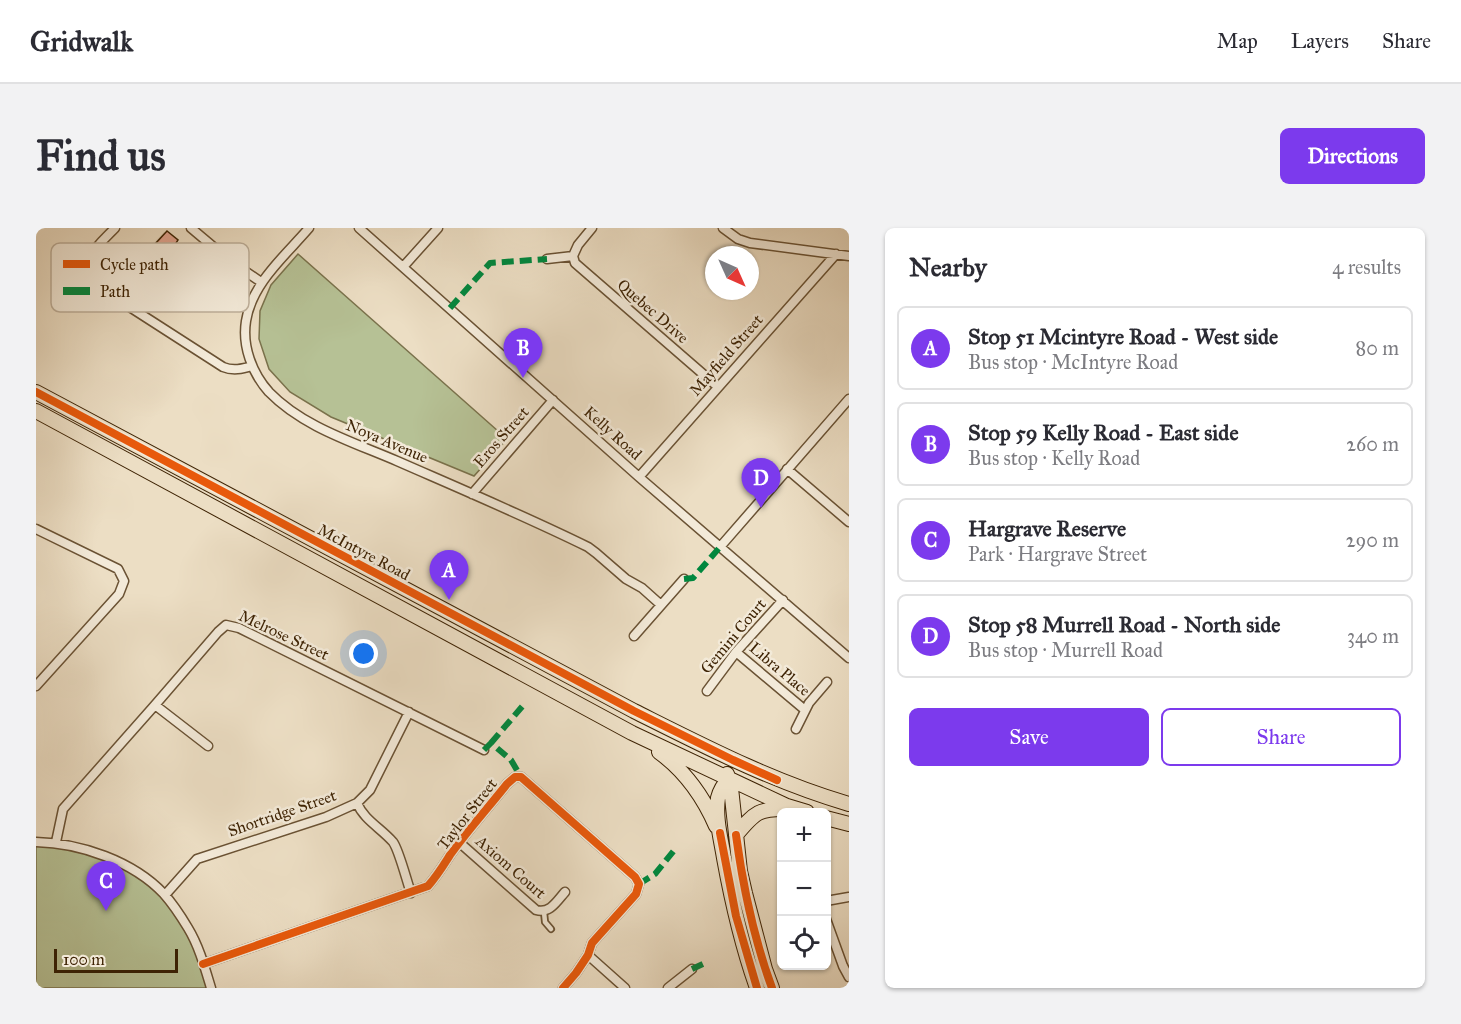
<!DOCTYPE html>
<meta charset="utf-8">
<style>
body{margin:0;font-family:"IM FELL Great Primer",serif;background:#f2f2f3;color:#2b2b33}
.controls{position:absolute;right:18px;bottom:18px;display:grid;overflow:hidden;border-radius:9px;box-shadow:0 2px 4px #0004}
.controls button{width:54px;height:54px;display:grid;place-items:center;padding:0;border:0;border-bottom:2px solid #e1e1e2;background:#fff;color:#2b2b33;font:30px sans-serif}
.compass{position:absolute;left:669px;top:18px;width:54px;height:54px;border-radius:50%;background:#fff;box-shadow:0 2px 4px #0004;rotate:135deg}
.scale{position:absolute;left:18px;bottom:15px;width:124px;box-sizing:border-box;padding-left:6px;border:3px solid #3e2304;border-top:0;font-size:16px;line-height:21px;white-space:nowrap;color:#3e2304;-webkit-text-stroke:4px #f3ead9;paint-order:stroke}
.you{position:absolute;left:328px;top:426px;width:21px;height:21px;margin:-15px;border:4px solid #fff;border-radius:50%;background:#1a73e8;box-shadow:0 0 0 9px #1a73e833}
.badge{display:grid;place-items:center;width:39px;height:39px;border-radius:50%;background:#7c3aed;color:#fff;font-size:20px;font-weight:700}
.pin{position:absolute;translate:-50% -50px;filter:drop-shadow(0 2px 3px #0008)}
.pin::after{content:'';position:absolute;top:32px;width:21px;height:18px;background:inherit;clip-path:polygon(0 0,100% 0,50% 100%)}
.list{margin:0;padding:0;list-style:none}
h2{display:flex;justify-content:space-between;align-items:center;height:78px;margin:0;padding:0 24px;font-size:26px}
h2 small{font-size:20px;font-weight:400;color:#7c7c81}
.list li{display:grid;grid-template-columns:39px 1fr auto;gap:18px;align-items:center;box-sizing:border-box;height:84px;margin:0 12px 12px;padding:0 12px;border:2px solid #e1e1e2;border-radius:9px}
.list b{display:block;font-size:22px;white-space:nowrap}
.list p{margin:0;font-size:20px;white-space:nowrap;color:#7c7c81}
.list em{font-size:20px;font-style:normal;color:#7c7c81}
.actions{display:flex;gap:12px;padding:18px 24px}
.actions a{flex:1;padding:14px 0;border:2px solid #7c3aed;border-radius:9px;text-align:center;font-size:21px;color:#7c3aed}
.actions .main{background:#7c3aed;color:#fff}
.icon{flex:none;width:33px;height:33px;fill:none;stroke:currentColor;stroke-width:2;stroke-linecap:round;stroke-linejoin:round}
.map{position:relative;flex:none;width:813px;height:760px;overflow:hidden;border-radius:9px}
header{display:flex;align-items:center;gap:36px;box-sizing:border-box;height:84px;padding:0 30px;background:#fff;border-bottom:2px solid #e1e1e2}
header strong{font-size:28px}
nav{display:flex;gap:33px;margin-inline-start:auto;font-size:21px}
.intro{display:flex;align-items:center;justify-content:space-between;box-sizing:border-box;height:144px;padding:0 36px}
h1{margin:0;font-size:42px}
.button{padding:15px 27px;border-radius:9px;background:#7c3aed;color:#fff;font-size:21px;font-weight:700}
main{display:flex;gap:36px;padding:0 36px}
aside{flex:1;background:#fff;border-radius:9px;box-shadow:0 2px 4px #0004}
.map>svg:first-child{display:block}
.green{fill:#b6c195;stroke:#7a724c;stroke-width:1.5}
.building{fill:#e2a48f;stroke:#3e2304;stroke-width:1.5;filter:url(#shadow)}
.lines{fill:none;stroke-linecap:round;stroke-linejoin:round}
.service-casing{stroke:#6a5234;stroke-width:8}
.minor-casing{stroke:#6a5234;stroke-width:11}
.primary-casing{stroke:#3e2304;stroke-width:16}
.service{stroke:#f3ead9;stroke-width:4.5}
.minor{stroke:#f3ead9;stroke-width:8}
.primary{stroke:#ecdec4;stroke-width:14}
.quiet{stroke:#00873e;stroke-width:6;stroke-dasharray:12 6;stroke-linecap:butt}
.cycleway-casing{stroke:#f3ead9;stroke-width:11}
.cycleway{stroke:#e8590c;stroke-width:8}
.labels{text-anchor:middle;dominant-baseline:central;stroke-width:5;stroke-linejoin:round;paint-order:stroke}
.street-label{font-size:16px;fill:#3e2304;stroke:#f3ead9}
.key{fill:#f3ead9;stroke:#bdae99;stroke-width:1.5}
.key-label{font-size:16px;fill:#3e2304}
</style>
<header>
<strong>Gridwalk</strong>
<nav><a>Map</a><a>Layers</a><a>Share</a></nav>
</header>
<div class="intro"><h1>Find us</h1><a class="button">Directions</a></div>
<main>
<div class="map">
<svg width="813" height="760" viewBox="0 0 813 760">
<defs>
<filter id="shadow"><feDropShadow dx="-2.5" dy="2.5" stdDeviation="0" flood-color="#0004"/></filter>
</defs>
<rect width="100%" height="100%" fill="#ecdec4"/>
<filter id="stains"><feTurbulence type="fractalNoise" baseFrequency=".00333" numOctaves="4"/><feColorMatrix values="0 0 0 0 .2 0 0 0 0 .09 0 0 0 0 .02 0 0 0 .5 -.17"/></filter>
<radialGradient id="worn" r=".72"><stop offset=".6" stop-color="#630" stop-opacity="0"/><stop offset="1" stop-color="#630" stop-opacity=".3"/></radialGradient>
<path class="green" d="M262,26L471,211L438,248L295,189L254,164L233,141L223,111L224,83L235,57Z
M0,614H20L87,635L129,667L152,700L175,760H0Z"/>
<path class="building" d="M131,3L142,12L140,15L146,20L133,34L121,23L125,19L120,15Z"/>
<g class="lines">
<g class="service-casing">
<path id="service" d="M508,684L509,694L515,701"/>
</g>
<g class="minor-casing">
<path id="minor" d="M79,0C65,15 39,34 58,56L187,139C197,143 206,141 216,138
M155,0L193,32L225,54
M273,0C249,28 216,55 210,93C206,118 216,145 233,164C267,199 317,214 361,233C425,261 489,288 552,319L560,325L590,351L606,360L625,377
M323,0L603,249L813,430
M556,0L542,17L537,28L539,35L682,159
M687,0L702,11L714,15L813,28
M511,31L537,28
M367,39L402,0
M751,241L813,294
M603,249L800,26
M436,266L517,172
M0,301L82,341L88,353L83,366L0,458
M684,319L813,171
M598,408L648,351
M700,424L769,482
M671,463L700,424L747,372
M119,477L172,518
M760,501L773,475L791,454
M321,575C328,592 345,600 357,614C363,622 371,654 375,665
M0,614C44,615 97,633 128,666C136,675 146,690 152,700C163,718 169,740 175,760
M20,614L27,581L119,477L182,404L190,397L203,400L448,522
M424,615L500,682C514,686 521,673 529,664
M129,667L161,631L290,589L321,575L334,562L373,484
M790,673L813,669
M790,691L807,738L813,749
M552,727L589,760
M167,736L392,658C401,648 407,638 414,627C432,602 452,580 471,556L479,549H485L599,649L603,656L600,666L556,715L552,727L540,745L527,760
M632,760L656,741"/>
</g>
<g class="primary-casing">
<path id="primary" d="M0,164L598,483C668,518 737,554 813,576
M0,183L596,505L751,578L771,584
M623,524C649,543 667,568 680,598
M691,546L695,560L704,643L709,665L729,741L736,760
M693,551C687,557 684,562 682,570C679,590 685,611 688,630C696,674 706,718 721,760
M790,590L813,596
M700,607C719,584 723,580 753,581"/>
</g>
<use href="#service" class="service"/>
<use href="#minor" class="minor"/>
<use href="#primary" class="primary"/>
<path class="quiet" d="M414,80L454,35L511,31
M648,351L657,350L684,319
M455,515L490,474
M448,522L455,515L475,532L485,549
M603,656L619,646L640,620
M656,741L671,734"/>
<g class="cycleway-casing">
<path id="cycleway" d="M0,164L598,483L697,532L741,552
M684,605L700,688L721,760
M700,607C707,659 718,711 736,760
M167,736L392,658C401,648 407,638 414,627C432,602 452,580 471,556L479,549H485L599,649L603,656L600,666L556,715L552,727L540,745L527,760"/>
</g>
<use href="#cycleway" class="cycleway"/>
</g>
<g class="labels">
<g class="street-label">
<text transform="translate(617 83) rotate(41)">Quebec Drive</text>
<text transform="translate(690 127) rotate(-49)">Mayfield Street</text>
<text transform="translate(577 205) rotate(42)">Kelly Road</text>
<text transform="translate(465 209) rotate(-49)">Eros Street</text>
<text transform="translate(351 213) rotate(23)">Noya Avenue</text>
<text transform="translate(328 324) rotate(28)">McIntyre Road</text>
<text transform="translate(248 407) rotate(25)">Melrose Street</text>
<text transform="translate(697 408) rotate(-50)">Gemini Court</text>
<text transform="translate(744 441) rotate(40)">Libra Place</text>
<text transform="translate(246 585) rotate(-19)">Shortridge Street</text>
<text transform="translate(431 586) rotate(-52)">Taylor Street</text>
<text transform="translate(475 639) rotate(41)">Axiom Court</text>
</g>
</g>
<rect x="15" y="15" width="198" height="69" rx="9" class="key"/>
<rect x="27" y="32" width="27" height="8" fill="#e8590c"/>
<rect x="27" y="59" width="27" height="8" fill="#00873e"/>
<g class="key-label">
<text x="64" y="42">Cycle path</text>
<text x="64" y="69">Path</text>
</g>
<rect width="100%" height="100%" filter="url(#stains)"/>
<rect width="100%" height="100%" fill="url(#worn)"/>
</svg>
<div class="controls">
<button>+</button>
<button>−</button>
<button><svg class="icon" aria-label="locate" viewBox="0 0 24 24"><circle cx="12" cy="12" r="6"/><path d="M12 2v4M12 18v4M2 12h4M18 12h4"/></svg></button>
</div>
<svg class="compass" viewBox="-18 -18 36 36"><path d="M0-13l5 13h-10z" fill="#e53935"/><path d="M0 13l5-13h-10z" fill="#7c7c81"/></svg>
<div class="scale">100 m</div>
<div class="you"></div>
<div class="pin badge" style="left:413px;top:372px">A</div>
<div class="pin badge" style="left:487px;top:150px">B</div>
<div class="pin badge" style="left:70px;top:683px">C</div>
<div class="pin badge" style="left:725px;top:280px">D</div>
</div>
<aside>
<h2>Nearby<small>4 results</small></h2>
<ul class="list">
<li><span class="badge">A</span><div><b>Stop 51 Mcintyre Road - West side</b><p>Bus stop · McIntyre Road</p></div><em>80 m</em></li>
<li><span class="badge">B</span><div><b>Stop 59 Kelly Road - East side</b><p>Bus stop · Kelly Road</p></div><em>260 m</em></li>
<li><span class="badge">C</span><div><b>Hargrave Reserve</b><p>Park · Hargrave Street</p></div><em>290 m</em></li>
<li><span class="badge">D</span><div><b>Stop 58 Murrell Road - North side</b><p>Bus stop · Murrell Road</p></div><em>340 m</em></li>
</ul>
<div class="actions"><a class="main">Save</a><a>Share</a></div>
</aside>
</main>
